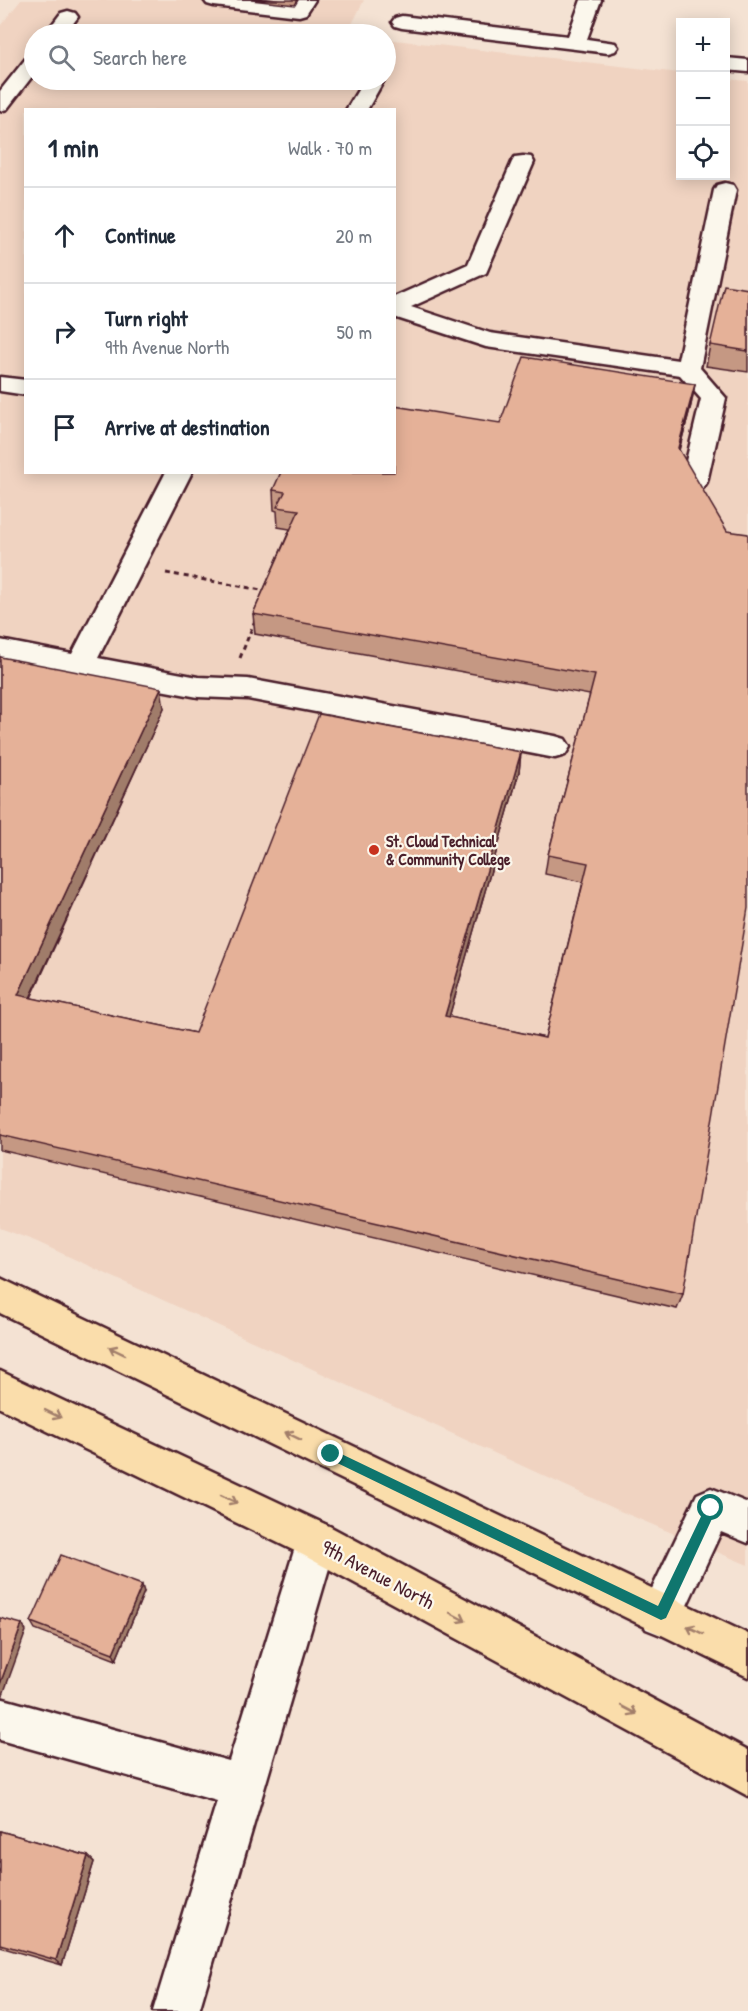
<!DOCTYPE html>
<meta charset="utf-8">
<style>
body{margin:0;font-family:"Patrick Hand",sans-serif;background:#f2f2f3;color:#1f2937}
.controls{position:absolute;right:18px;top:18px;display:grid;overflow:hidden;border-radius:0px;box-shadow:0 3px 15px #0003}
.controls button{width:54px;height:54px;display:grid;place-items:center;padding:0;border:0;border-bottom:2px solid #e0e1e3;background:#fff;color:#1f2937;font:30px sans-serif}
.stop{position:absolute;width:18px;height:18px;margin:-14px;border:4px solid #0f766e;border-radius:50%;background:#fff}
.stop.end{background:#0f766e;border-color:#fff;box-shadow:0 2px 6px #0008}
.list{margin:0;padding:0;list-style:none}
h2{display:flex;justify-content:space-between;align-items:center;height:78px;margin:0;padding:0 24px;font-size:26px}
h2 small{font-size:20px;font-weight:400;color:#747a83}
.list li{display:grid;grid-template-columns:39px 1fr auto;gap:18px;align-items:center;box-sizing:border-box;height:96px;padding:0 24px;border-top:2px solid #e0e1e3}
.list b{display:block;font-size:22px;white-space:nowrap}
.list p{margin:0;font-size:20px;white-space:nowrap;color:#747a83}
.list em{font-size:20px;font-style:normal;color:#747a83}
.icon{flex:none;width:33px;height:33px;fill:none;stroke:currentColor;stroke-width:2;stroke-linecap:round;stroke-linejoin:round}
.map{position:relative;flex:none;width:748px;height:2011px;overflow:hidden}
.search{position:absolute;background:#fff;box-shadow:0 3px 15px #0003;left:24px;top:24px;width:372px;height:66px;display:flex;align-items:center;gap:15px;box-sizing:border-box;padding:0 21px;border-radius:33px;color:#747a83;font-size:22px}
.panel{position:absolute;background:#fff;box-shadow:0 3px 15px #0003;left:24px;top:108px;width:372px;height:366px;border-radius:0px}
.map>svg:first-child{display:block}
.built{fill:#f0d3c1;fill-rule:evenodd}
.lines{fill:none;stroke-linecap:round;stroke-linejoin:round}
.minor-casing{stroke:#4a1f2b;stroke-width:5}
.major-casing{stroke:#4a1f2b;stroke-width:5}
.path{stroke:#4a1f2b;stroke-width:3;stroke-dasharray:5 4;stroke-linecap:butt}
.minor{fill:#fbf7ec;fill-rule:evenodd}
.major{fill:#faddab;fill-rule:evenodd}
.wall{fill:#c59883;stroke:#4a1f2b;stroke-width:1.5}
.shaded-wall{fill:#a07c6a;stroke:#4a1f2b;stroke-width:1.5}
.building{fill:#e5b198;stroke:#4a1f2b;stroke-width:1.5}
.oneway{stroke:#a27e6b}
.route{fill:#0f766e}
.poi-dot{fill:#c8321e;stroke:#fbf7ec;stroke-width:2}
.labels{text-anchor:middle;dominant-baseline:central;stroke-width:4.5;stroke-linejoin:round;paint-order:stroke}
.poi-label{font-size:16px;font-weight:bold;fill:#4a1f2b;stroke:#fbf7ec;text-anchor:start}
.near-street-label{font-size:20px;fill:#4a1f2b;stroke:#fbf7ec}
</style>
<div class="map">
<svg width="748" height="2011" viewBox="0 0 748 2011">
<rect width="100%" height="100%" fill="#f4e2d3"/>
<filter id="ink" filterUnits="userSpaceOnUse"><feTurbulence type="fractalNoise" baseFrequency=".0167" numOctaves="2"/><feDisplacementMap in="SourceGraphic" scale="12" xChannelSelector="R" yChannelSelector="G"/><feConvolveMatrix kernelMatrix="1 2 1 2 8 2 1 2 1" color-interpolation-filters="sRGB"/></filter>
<g filter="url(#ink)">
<path class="built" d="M21,0H364L347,34H350H34V80H386V39L680,73V176H726V79L748,81V1565L620,1511L35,1241L0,1228V26ZM26,110H394V472H26Z"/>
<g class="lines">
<g class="minor-casing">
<path id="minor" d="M204,0H263L293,4L295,0H315L306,14L299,16L214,6L207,4Z
M581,0H601L587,39L615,43L618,47L615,51L608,53L402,28L395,26L392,22L395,18L402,16L568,36Z
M68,11L75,13L78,17L65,34H45L61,13Z
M34,55V74L7,109L0,111V91L27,57Z
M726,58L748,60V72L726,70Z
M364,80H384L367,110H346Z
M523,156L531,157L534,162L486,273L411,307L490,333L678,360L714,190L717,185L725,183L733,185L736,190L700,368L726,398L707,482L703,488L694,490L685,488L681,482L701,399L680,375L486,347L394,317V297L468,264L512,162L515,157Z
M0,377L26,380V395L0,391Z
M166,472H192L98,658L198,677L248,679L555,736L565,739L570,747L565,755L555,758L248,699L198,697L0,660V640L72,654Z
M711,1488L748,1503V1543L721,1532L676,1629L661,1635L646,1629L640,1614L697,1494Z
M317,1521L331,1527L337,1541L199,2011H153L217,1801L0,1740V1698L229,1761L297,1541L303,1527Z"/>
</g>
<g class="major-casing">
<path id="major" d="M0,1278L748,1634V1677L0,1313Z
M0,1371L331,1527L748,1750V1796L303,1555L0,1408Z"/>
</g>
<path class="path" d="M166,573L267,591
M240,658L255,620"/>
<use href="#minor" class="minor"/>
<use href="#major" class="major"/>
</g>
<path class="wall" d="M251,0H298L295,5Z
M748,289V372L706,366L710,345Z
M695,384L691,405L679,450L683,1294L677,1309L0,1150V657L164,708L31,998L195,1033L521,752L519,772L449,1017L545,1038L583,882L545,874L548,855L590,695L255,634L253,614L290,529L278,527L277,511L274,510L273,490L500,423Z
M144,1592L116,1660L35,1629L31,1622Z
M0,1831L88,1856L94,1862L62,1965L0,1947Z"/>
<path class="shaded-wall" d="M695,384L691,405L674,469L678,448Z
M161,688L164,708L23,1013L18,995Z
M521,752L519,772L444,1035L445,1016Z
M142,1585L144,1592L116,1660L113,1653Z
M22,1624L26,1631L1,1700L0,1698V1684Z
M88,1856L94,1862L62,1965L56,1960Z"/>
<path class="building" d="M724,285L748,289V351L710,345Z
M524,357L695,384L678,448L727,531L748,534V908L683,1294L0,1135V657L161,688L18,995L195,1033L319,714L521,752L445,1016L545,1038L588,863L548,855L595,675L253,614L299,510L277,507L285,492L273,490L281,472H394V406L500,423Z
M61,1555L142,1585L113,1653L31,1622Z
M0,1618L22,1624L0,1684Z
M0,1831L88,1856L56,1960L0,1944Z"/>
<defs><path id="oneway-shaft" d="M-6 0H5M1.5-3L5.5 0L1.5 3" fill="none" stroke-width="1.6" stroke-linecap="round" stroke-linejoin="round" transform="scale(1.5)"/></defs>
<g class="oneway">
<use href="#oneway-shaft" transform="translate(117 1351) rotate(-154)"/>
<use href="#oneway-shaft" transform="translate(53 1414) rotate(26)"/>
<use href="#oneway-shaft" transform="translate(293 1436) rotate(-154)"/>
<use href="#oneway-shaft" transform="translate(229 1499) rotate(26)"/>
<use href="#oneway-shaft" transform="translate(458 1617) rotate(28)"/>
<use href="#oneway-shaft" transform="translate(695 1630) rotate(-154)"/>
<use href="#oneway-shaft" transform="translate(629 1710) rotate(28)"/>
</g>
</g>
<path class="route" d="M331,1449L658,1606L707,1504H715L717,1508L666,1618L661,1620L327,1458V1450Z"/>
<circle class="poi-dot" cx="374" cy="850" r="6"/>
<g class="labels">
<g class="poi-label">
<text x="386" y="841">St. Cloud Technical<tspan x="386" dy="18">&amp; Community College</tspan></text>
</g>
<g class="near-street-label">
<text transform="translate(378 1574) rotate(28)">9th Avenue North</text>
</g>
</g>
</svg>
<div class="controls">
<button>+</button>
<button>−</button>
<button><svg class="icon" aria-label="locate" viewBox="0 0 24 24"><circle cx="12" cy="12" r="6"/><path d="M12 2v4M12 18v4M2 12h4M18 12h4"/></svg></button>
</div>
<div class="stop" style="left:711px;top:1508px"></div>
<div class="stop end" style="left:331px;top:1454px"></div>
<div class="search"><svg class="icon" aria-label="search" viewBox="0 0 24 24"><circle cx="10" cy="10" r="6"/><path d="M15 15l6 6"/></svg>Search here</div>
<section class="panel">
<h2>1 min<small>Walk · 70 m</small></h2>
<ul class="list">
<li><svg class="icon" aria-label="ahead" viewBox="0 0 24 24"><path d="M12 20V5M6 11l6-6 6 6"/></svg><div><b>Continue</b></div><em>20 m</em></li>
<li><svg class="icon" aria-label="right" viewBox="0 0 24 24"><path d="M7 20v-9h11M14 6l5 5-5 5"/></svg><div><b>Turn right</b><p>9th Avenue North</p></div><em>50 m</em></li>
<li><svg class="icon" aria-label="arrive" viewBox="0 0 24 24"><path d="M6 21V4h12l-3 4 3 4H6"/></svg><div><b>Arrive at destination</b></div></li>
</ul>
</section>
</div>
